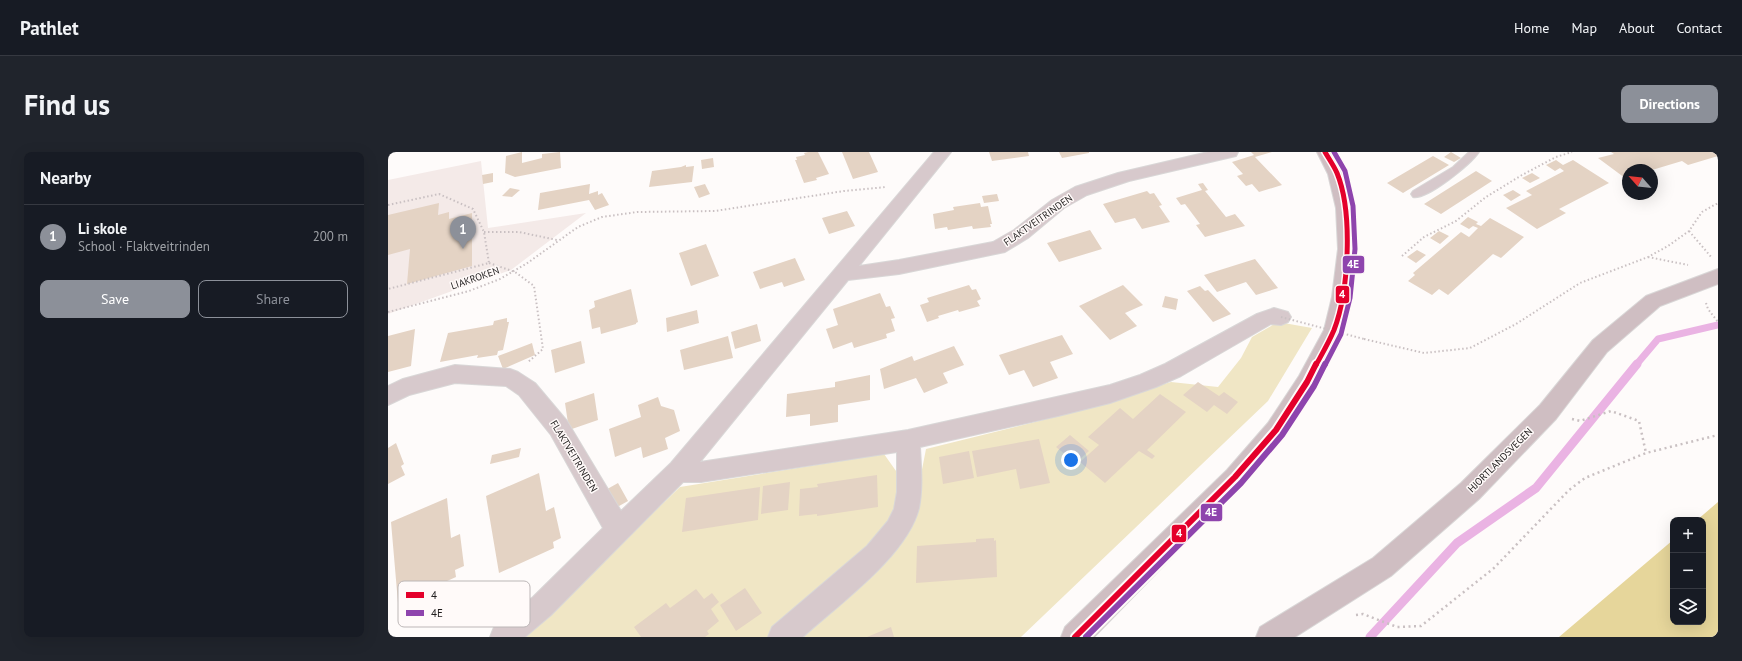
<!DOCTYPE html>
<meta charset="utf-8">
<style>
body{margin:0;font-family:"PT Sans",sans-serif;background:#20242c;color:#f1f3f6}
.controls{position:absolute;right:12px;bottom:12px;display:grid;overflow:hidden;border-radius:8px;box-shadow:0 4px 16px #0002}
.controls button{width:36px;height:36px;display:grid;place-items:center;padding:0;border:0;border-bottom:1px solid #363941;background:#171b24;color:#f1f3f6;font:20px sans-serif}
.compass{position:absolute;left:1234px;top:12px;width:36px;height:36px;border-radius:50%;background:#171b24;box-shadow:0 4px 16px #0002;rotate:297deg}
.you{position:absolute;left:683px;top:308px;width:14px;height:14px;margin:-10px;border:3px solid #fff;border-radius:50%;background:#1a73e8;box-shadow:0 0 0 6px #1a73e833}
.badge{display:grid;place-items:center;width:26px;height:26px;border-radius:50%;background:#8c9099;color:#fff;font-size:13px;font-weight:700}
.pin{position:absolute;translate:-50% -33px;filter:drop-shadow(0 1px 2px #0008)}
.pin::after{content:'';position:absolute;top:21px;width:14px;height:12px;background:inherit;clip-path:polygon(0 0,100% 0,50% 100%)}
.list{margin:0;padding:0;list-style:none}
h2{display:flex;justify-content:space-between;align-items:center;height:52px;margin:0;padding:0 16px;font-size:17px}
h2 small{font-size:13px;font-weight:400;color:#9ea1a6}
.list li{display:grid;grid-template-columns:26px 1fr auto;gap:12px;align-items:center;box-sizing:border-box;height:64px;padding:0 16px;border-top:1px solid #363941}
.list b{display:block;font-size:15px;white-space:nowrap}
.list p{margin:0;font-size:13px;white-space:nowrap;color:#9ea1a6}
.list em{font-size:13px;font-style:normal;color:#9ea1a6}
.actions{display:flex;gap:8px;padding:12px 16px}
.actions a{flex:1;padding:9px 0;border:1px solid #8c9099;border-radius:8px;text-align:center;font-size:14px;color:#8c9099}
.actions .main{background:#8c9099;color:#fff}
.icon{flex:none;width:22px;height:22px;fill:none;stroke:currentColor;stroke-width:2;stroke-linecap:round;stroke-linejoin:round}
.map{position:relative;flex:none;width:1330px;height:485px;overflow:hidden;border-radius:8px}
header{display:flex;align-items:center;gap:24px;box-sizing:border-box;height:56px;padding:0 20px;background:#171b24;border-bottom:1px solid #363941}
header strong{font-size:19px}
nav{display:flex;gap:22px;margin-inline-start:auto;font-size:14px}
.intro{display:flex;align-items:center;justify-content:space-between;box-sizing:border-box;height:96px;padding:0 24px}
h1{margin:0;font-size:28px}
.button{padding:10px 18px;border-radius:8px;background:#8c9099;color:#fff;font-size:14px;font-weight:700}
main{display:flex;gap:24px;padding:0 24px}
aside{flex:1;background:#171b24;border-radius:8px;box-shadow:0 4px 16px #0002}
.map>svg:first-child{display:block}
.built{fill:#f4eae8}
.green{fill:#f0e6c5}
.forest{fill:#e6d69b}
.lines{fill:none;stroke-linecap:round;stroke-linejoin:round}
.stream-far1{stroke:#eab3e3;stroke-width:7}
.stream{stroke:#eab3e3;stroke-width:9}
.building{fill:#e4d3c4}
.lane-casing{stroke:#d9d7d7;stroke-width:2}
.street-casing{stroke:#d9d7d7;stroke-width:2}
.secondary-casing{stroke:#d9d7d7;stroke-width:2}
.path-far1{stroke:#c9c0c2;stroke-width:2;stroke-dasharray:1.5 2.5;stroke-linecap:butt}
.path{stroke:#c9c0c2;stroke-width:2.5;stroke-dasharray:2 3.5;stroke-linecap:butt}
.lane{fill:#d7c9cc;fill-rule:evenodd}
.street{fill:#d7c9cc;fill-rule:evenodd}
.secondary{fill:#cfbec2;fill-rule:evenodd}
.path-bridge{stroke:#c9c0c2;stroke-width:2;stroke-dasharray:1.5 2.5;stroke-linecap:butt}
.bus-1-far1-casing{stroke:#fffaf9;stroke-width:8}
.bus-1-casing{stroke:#fffaf9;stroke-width:10}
.bus-2-far1-casing{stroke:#fffaf9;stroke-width:8}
.bus-2-casing{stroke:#fffaf9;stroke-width:10}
.bus-1-far1{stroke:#e4002b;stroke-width:5}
.bus-1{stroke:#e4002b;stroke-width:6}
.bus-2-far1{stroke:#8e44ad;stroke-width:5}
.bus-2{stroke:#8e44ad;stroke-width:6}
.labels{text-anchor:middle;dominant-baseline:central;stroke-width:3;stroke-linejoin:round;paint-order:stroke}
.street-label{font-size:10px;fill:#1f1c1c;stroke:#fffaf9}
.key{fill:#fffaf9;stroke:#bcb7b7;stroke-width:1}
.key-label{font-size:11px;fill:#1f1c1c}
.line-badge{stroke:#fffaf9;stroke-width:1.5}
.badge-label{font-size:11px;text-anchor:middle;font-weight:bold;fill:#fff}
</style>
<header>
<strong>Pathlet</strong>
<nav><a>Home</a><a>Map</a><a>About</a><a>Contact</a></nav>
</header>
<div class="intro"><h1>Find us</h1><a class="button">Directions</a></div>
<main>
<aside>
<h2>Nearby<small></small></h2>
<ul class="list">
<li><span class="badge">1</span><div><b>Li skole</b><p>School · Flaktveitrinden</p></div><em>200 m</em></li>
</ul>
<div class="actions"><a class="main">Save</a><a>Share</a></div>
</aside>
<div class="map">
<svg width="1330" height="485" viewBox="0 0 1330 485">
<rect width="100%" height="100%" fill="#fefbfa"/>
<path class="built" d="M93,9L100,76L198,61L123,118L0,162V28Z"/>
<path class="green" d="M890,170L924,176L880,249L633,485H409L506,401L525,364L538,297L663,266L783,230L830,235L853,206L864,185Z
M496,302L513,326L505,374L381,485H133L161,461L292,335Z"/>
<path class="forest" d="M1330,350V485H1171L1285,388V470H1315V368H1309Z"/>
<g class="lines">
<path class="stream-far1" d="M1248,213L1270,187L1330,173"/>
<path class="stream" d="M982,485L1069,391L1148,336L1249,212"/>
</g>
<path class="building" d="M134,0V11L154,6V2L172,0L173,16L127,25L117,21L118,4Z
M420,0H430L441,22L428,26L429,28L416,31L407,8H409L408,5L417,3L416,1Z
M454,0H481L490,20L465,27Z
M601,0H640L641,4L604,9Z
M671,0H701V1L674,6Z
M863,0H884L867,5L894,33L871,40L864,32L858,34L849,24L855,22L844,10L866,3Z
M1063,0L1073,6L1066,10L1056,5Z
M1223,0H1326L1330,4L1300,13L1294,9L1264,18H1240V26H1237L1210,6L1226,2Z
M1045,4L1061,13L1015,41L999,31Z
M325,6L326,15L314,17L313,8Z
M1168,8L1175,13L1185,8L1221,31L1171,57L1178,61L1149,77L1118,56L1144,43L1138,39L1176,19L1172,16L1167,19L1158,13Z
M298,13V15L306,14L304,30L261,35L264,19L293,15Z
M1088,19L1104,29L1053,62L1036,52Z
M105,21V30L95,32L94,23Z
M1144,21L1152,26L1142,31L1134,26Z
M815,31L820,38L817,39L838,65L847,62L857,74L817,85L808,73L812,72L797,52L793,53L788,46L814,38L810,32Z
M202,32L201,42L210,39V43L214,41L221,53L207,58L201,48L150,58L152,41Z
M317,32L322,42L311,46L306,35Z
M122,36L132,38L124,45L114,44Z
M1125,38L1133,43L1123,49L1115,43Z
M759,39L762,42L766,41L774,53L771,54L782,70L754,77L747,66L727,71L715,52Z
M609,42L611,49L596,51L594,44Z
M51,51L50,63L61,60V67L84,61V114L19,132L22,97L0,103V63Z
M592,51L593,55L600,54L604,72H602L603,75L585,77L584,74L560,78L559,75L547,77L545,62L566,58L565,55Z
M459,59L467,74L441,82L434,66Z
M1080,65L1090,70L1088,72L1093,74L1102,66L1136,85L1113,106L1105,102L1060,143L1051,137L1044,143L1020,129L1027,123L1025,121L1073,80L1081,85L1090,76L1085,74L1081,77L1072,72Z
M702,78L714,97L671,110L659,91Z
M1051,79L1061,84L1052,92L1042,86Z
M318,92L331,124L303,134L291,101Z
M1029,98L1038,103L1028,111L1019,105Z
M407,106L417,128L396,135L394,130L372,137L365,120Z
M867,107L890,136L868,143L858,130L829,140L816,123Z
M581,133L584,138L588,137L593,147L589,149L592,154L571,160L570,158L550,164L551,166L539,170L532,153L541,150L539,146Z
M735,133L755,153L737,161L749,174L722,188L691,154Z
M812,134L817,139L820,138L843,162L825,170L799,139Z
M243,137L250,170L248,171V172L213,182L212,175L204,177L201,158L207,155L206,149Z
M492,141L498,155L502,154L507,166L503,167L507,179L498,182L499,186L466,196L464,190L445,197L438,177L450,173L445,157Z
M777,144L790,147L788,158L774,155Z
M309,158L311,171L279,180L278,166Z
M119,166V170H121L115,198L110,199L109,203L89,206L90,203L52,210L60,181L105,173L106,169Z
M369,172L373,189L347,197L343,180Z
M27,177L23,214L0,220V184Z
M674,183L685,202L662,210L670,226L645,235L636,218L621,223L611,203Z
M340,184L345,206L296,218L292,198Z
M193,189L197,211L167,221L163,198Z
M144,191L147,203L115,217L110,204Z
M566,194L576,213L555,221L560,231L536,241L528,226L496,237L492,217L524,204L526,209Z
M482,223V248L450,253V270L422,274V262L398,265L399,242L447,235V230Z
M810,230L831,244L836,240L850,250L839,262L826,253L819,260L795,243Z
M206,241L210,268L181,278L177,251Z
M772,242L798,260L759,298L767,304L764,307L751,299L717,331L692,310L711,293L700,285L732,256L745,267Z
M270,245L273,254L286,258L292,279L277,286L280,297L255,306L253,295L227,305L221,277L253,265L250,253Z
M682,283L701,299L683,315L674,307L678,303L668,295Z
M651,287L662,331L632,337L628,317L589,325L584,299Z
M8,291L16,312L13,314L17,323L0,332V296Z
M133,296L131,305L102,312L104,303Z
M581,299L586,326L555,332L551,305Z
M151,321L158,359L166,355L173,386L165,390L166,396L111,421L98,344Z
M489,323L490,355L429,364V362L411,364L412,337L430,335L429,332Z
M402,330L400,358L373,362L375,334Z
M230,331L240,349L224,358L214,340Z
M372,335L370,368L294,380L298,346Z
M59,346L63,386L72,382L76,414L67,418L68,425L10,451L3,370Z
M606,386V389L608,388L609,425L528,431L529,394L588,390V387Z
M357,436L374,461L348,479L332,453Z
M308,437L316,447L324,441L331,450L323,457L331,469L319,479L321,482L317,485H253L246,475L278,451L282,456Z
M503,475L506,485H479Z"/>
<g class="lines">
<g class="lane-casing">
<path id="lane" d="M1081,0H1091C1083,12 1039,48 1025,45L1023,42L1025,39L1065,15Z"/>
</g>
<g class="street-casing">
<path id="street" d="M546,0H563L471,114L511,108L605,90L626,78L664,48L687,35L730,21L820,0H850L848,4L741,29L699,43L676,56L640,86L617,100L511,122L460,128L312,310L520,278L722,233L752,223L777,212L869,162L886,156L900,160L903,165L900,170L893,173L883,172L793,224L768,235L722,251L670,264L532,295C533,315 535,336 531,356C519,404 451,452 415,485H380L384,475L479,394L500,369L506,357L509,340V300L313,330H295L163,463L137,485H102L106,475L145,445L215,376L163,283L131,243L118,234L67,231L21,243L0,253V234L15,227L67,213L122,217L130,220L147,231L179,269L233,359L283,311Z"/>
</g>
<g class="secondary-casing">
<path id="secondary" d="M929,0H945L958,22L966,56L968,97L964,145L956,178L927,236L896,285L855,332L706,485H673L677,475L839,318L880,271L911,224L936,178L944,145L950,97L948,56L940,22Z
M1330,117V132L1272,154L1219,200L1168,267L1091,347L1003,424L907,485H868L872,475L985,406L1073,331L1152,253L1205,188L1258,144Z"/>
</g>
<path class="path-far1" d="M0,53L51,42L85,57L96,80L101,111L0,137
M1301,79L1324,106
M96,80H131L169,88
M1014,104L1036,85L1068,69L1098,45L1134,23L1168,5L1184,0
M1260,105L1300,113
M101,111L127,120L146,134L155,197L139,211
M1318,151L1320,157L1330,170
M0,160L81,139L112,127L138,112L190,75L214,65L249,60L327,59L456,39L498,35
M976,187L1036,201L1082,196L1128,172L1192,131L1260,105L1280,94L1301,79L1314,60L1330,51"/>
<path class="path" d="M1184,267L1192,269L1223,259L1251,269L1258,301
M968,463L975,462L1009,475L1033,474L1106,416L1181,338L1197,326L1258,301L1330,283"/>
<use href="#lane" class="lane"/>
<use href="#street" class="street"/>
<use href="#secondary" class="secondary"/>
<path class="path-bridge" d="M893,165L976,187"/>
<g class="bus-1-far1-casing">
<path id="bus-1-far1" d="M928,213C934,202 941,190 946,178C961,139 965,60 949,21C946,14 941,7 937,0"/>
</g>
<g class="bus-1-casing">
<path id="bus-1" d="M687,485L847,325L888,278L919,230L928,212"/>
</g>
<g class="bus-2-far1-casing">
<path id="bus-2-far1" d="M937,213L953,182L962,146L967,97L965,54L957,19L946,0"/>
</g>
<g class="bus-2-casing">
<path id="bus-2" d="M698,485L853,331L894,283L926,234L937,212"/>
</g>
<use href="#bus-1-far1" class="bus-1-far1"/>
<use href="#bus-1" class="bus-1"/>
<use href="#bus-2-far1" class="bus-2-far1"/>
<use href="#bus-2" class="bus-2"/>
</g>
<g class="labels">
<g class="street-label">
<text transform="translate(650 68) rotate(-35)">FLAKTVEITRINDEN</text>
<text transform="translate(87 126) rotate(-19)">LIAKROKEN</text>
<text transform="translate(186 304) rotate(59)">FLAKTVEITRINDEN</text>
<text transform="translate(1112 308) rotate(-45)">HJORTLANDSVEGEN</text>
</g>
</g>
<rect x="10" y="429" width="132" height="46" rx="6" class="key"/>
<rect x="18" y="440" width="18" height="6" fill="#e4002b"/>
<rect x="18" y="458" width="18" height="6" fill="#8e44ad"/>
<g class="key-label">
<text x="43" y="447">4</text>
<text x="43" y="465">4E</text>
</g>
<g class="line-badge">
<rect x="954" y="103" width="23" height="19" rx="4" fill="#8e44ad"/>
<rect x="947" y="133" width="15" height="19" rx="4" fill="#e4002b"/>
<rect x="812" y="351" width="23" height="19" rx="4" fill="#8e44ad"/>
<rect x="783" y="372" width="16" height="19" rx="4" fill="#e4002b"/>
</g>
<g class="badge-label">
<text x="965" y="116">4E</text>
<text x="954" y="146">4</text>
<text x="823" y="364">4E</text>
<text x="791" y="385">4</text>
</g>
</svg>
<div class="controls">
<button>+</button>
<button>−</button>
<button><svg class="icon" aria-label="layers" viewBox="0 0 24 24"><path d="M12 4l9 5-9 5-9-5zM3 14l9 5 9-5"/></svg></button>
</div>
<svg class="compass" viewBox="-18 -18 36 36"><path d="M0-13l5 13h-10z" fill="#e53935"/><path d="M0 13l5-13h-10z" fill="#9ea1a6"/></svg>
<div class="you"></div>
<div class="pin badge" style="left:75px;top:97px">1</div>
</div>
</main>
